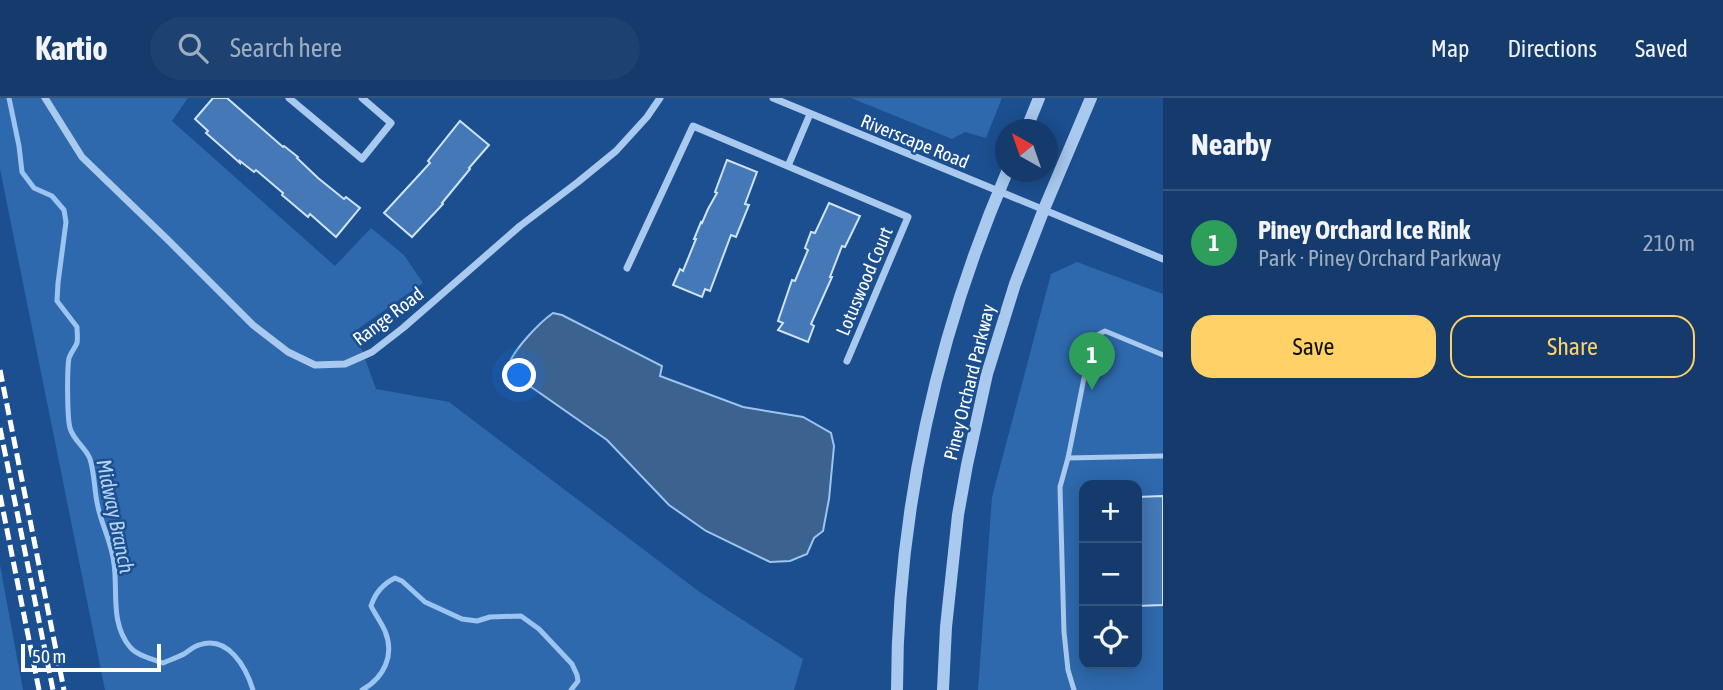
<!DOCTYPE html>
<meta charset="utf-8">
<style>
body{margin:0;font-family:"Asap Condensed",sans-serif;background:#1d4271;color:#f1f3f6}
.controls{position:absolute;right:21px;bottom:21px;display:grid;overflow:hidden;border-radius:14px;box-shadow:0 4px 18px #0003}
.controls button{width:63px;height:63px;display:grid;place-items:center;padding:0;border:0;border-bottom:2px solid #33557e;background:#143b6b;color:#f1f3f6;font:35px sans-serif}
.compass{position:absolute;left:995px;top:21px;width:63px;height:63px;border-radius:50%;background:#143b6b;box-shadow:0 4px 18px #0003;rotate:320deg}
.scale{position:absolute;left:21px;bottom:18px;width:140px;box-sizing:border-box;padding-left:7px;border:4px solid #fff;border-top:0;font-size:19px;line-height:24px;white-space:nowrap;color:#fff;-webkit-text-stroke:5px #1b4f8f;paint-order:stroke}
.you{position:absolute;left:520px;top:278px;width:24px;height:24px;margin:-18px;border:5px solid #fff;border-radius:50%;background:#1a73e8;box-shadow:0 0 0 10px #1a73e833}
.badge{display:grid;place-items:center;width:46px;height:46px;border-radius:50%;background:#ffd166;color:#fff;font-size:23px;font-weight:700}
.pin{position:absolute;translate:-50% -58px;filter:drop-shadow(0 2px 4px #0008)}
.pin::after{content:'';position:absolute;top:37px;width:24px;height:21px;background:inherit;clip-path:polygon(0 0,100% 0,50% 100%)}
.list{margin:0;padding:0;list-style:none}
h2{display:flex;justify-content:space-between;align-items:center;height:91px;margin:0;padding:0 28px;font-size:30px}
h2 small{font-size:23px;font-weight:400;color:#9dadc1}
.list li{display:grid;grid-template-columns:46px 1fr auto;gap:21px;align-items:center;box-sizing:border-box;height:105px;padding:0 28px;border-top:2px solid #33557e}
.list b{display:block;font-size:26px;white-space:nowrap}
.list p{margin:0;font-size:23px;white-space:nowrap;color:#9dadc1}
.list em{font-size:23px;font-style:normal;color:#9dadc1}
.actions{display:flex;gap:14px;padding:21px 28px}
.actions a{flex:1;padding:16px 0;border:2px solid #ffd166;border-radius:21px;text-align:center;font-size:24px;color:#ffd166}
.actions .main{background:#ffd166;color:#111}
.icon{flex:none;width:38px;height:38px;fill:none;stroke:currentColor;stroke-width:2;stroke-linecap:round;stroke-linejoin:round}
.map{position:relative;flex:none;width:1163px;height:592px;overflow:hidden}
header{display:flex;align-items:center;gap:42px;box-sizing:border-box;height:98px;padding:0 35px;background:#143b6b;border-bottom:2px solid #33557e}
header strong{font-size:33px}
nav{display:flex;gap:38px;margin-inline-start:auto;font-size:24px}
.search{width:490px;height:63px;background:#1d4271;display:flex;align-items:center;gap:18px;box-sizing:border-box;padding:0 24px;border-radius:38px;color:#9dadc1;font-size:26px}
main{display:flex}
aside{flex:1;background:#143b6b}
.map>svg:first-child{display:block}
.green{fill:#2e69ad;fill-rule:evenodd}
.water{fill:#3c6290;stroke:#9cc4f0;stroke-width:2}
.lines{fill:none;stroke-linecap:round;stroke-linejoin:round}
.stream{stroke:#9cc4f0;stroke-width:5}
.building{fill:#4478b7;stroke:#cfe3fa;stroke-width:2}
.service{stroke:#a9c9ee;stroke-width:5}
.minor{stroke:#a9c9ee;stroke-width:7}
.tertiary{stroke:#a9c9ee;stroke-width:12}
.rail{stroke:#fff;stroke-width:5;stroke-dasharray:12 5;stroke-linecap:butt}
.labels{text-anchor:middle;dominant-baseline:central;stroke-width:5;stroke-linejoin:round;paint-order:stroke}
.street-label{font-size:19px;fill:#fff;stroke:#1b4f8f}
.water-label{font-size:21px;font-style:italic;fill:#b5d3f5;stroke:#1b4f8f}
</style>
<header>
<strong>Kartio</strong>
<div class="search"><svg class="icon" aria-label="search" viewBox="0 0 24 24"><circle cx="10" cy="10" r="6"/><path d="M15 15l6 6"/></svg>Search here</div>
<nav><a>Map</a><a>Directions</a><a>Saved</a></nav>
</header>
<main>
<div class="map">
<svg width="1163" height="592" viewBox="0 0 1163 592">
<rect width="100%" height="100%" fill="#1b4f8f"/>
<path class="green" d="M0,0H188L172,23L335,168L371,130L404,157L423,185L355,233L376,291L449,304L701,495L803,561L794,592H105L0,71Z
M851,0H1002L986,40L965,34L952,41Z
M1077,164L1163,196V592H978L992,399L1051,176ZM1084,387H1137V566H1084Z
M0,467L23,592H0Z"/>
<path class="water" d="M553,215L562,217L662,268L660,278L743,309L803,319L831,335L834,348L829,401L823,433L814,440L807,456L790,463L770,464L706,433L669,407L607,342L517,279L508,269C512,253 539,225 553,215Z"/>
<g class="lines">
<path class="stream" d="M9,0L19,48L22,74L34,90L52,98L64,112L66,124L58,185L57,203L77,229C77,234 78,240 77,245C75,250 71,254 69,260C67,270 67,319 70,330C73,342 86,350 90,361C95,377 94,393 98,409C102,428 112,445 114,466C118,493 110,525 130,549C137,558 153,561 163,565C170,562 178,559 184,556C189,553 194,548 199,547C228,537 246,569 253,592
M362,592C384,580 395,557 385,533C381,524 375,516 371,508C375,495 383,486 395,480L402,483L425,504L462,521L477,523L490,519L521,518L539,531L572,566L577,577L578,583L571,592"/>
</g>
<path class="building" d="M213,0H227L283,49L284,48L298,59L297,60L318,80L344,101L346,99L360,110L336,139L310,116L308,119L282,97L283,95L256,72L254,74L240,63V65L206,35L208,33L195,21Z
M460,23L489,47L469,70L470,71L442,105L443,106L412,139L384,115L430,65L428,63Z
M727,62L757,74L745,106L749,107L736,139L731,137L710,193L705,191L702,199L673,187L680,171L683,173L696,141H694L701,124L702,125L708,111L717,95L715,94Z
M829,105L860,118L845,149L842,148L830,179H832L811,226L814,228L808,244L778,232L783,225L778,223L792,182L795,183L808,152L805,150L811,134L815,135Z
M1163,398V507L1137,508V399Z"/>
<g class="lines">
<path class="service" d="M1068,360L1163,358
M1074,592L1068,572L1064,534L1060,389L1068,360L1092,240L1105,233L1163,257"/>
<path class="minor" d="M45,0L82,59L168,142L253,227L288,254L315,267L345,266L372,254L403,230L520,128L578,84L616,53L647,19L660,0
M289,0L362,61L391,25L362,0
M773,0L1163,161
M788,68L810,16
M627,170L693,28L908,119L847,263"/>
<path class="tertiary" d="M1026,32L1039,0
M897,592C897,415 937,236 1007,74
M943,592L946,529L958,417L967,367L987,276L1015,186L1044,111L1091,0"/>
<path class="rail" d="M0,272L64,592
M0,330L53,592
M0,397L39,592"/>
</g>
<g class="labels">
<g class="street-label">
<text transform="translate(915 43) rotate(22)">Riverscape Road</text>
<text transform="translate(864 183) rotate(-67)">Lotuswood Court</text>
<text transform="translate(388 218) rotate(-37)">Range Road</text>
<text transform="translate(969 284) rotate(-76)">Piney Orchard Parkway</text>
</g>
<g class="water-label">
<text transform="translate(116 418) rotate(78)">Midway Branch</text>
</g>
</g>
</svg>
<div class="controls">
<button>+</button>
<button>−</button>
<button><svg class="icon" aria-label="locate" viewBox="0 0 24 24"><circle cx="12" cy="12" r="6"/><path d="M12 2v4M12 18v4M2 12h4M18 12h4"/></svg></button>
</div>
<svg class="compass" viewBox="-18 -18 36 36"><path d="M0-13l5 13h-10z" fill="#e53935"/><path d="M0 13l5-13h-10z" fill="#9dadc1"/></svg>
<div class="scale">50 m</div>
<div class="you"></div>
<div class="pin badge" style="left:1092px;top:292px;background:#2e9e5b">1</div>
</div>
<aside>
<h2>Nearby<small></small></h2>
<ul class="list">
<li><span class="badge" style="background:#2e9e5b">1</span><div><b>Piney Orchard Ice Rink</b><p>Park · Piney Orchard Parkway</p></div><em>210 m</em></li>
</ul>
<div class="actions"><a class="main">Save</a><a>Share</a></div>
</aside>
</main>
